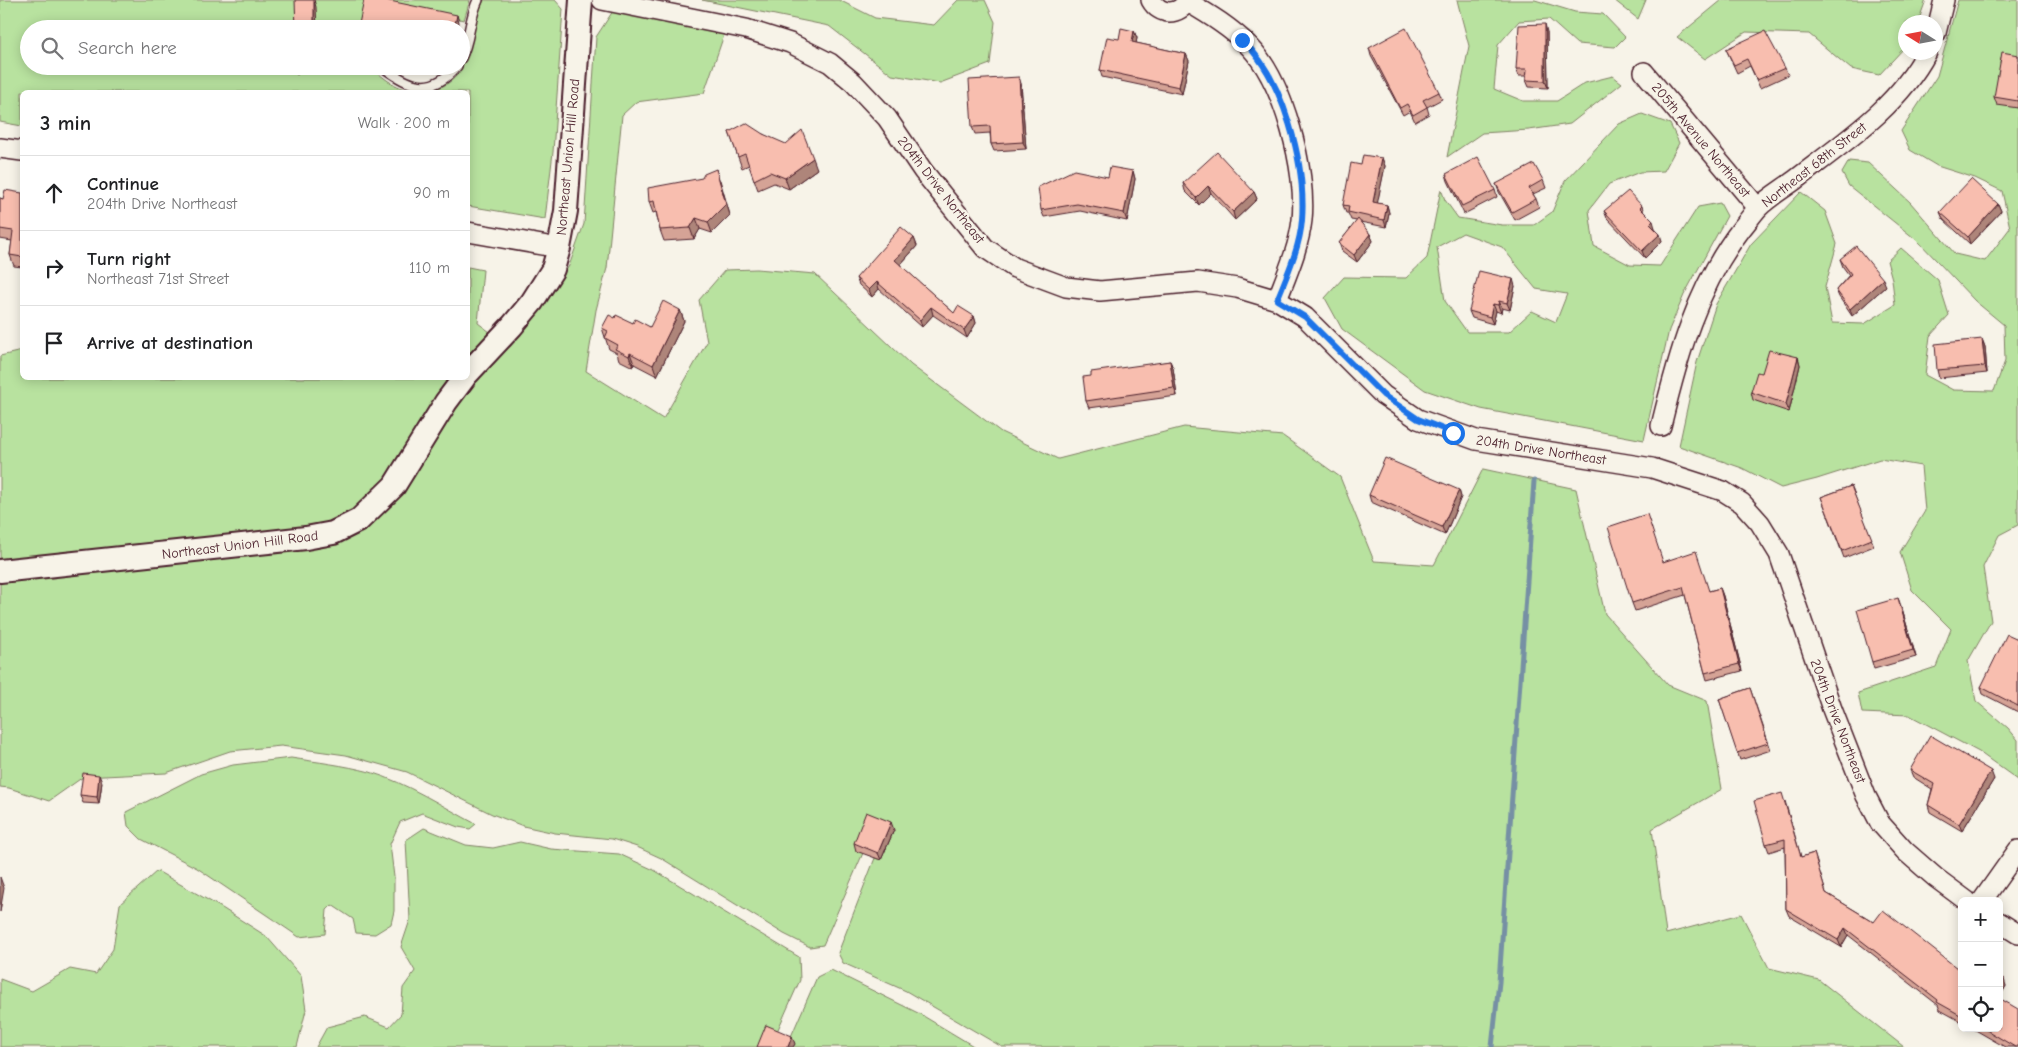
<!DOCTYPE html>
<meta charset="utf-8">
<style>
body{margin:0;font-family:"Comic Neue",sans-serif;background:#f2f2f2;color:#202124}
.controls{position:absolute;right:15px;bottom:15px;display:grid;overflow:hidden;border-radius:8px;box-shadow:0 2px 12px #0003}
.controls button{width:45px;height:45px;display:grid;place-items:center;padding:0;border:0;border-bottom:1px solid #e0e0e0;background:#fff;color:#202124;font:25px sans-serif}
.compass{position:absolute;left:1898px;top:15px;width:45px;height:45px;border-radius:50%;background:#fff;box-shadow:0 2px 12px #0003;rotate:281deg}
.stop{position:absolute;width:15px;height:15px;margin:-11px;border:4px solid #1a73e8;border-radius:50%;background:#fff}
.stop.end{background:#1a73e8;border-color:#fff;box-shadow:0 1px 5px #0008}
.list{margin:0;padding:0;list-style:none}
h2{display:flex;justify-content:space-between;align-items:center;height:65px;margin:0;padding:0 20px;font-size:21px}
h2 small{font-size:16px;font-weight:400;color:#757577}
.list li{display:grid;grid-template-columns:32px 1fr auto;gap:15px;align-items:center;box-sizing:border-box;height:75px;padding:0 20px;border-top:1px solid #e0e0e0}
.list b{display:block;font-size:19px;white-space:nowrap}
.list p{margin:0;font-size:16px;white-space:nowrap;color:#757577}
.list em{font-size:16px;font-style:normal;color:#757577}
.icon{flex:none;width:28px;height:28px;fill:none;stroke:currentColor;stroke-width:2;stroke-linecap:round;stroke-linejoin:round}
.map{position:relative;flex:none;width:2018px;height:1047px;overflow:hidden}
.search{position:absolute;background:#fff;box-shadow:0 2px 12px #0003;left:20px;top:20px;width:450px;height:55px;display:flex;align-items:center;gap:12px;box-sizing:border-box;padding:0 18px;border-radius:28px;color:#757577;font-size:19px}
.panel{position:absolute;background:#fff;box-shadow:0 2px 12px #0003;left:20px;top:90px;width:450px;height:290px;border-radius:8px}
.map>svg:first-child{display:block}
.green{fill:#b8e29f;stroke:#818065;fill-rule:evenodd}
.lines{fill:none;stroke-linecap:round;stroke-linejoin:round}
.stream{stroke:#7690a4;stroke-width:5}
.service-casing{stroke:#4a1f2b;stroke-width:12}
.minor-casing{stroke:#4a1f2b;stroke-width:22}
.tertiary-casing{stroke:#4a1f2b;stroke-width:26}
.service{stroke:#f7f3e8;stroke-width:9}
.minor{stroke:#f7f3e8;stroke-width:19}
.tertiary{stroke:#f7f3e8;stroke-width:22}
.wall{fill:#d5a396;stroke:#4a1f2b}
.shaded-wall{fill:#ae857a;stroke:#4a1f2b}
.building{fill:#f8beaf;stroke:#4a1f2b}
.route{stroke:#1a73e8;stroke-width:6}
.labels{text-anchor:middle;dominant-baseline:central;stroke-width:5;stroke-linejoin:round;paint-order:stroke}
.street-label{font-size:14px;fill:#4a1f2b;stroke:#f7f3e8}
</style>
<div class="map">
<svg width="2018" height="1047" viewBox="0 0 2018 1047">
<rect width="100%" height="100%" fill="#f7f3e8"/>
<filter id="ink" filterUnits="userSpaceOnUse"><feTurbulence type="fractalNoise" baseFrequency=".02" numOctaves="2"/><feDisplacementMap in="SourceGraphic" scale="10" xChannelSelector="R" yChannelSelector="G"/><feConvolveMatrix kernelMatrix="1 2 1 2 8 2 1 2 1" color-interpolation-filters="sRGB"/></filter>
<g filter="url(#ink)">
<path class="green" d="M0,0H470L464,20L365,0L359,29H29V66H371C385,81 402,92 422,91C476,87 466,36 484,0H555L563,9L553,152L545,219L468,206V92H22V126L0,122Z
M702,0H839L875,18L934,25L958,0H985L995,22L990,64L940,83L892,75L829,26Z
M1457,0H1535L1575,12L1603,14L1625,37L1615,47L1577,44L1549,19L1519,21L1498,45L1494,89L1523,101H1557L1585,83L1613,76L1622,83L1570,124L1529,130L1482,133L1447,157L1469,46Z
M1614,0H1646L1638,19Z
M1722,0H1926L1918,22H1906L1905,47L1879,75L1851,69L1809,34L1746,32L1705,59L1677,37Z
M1958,0H2018V525L1999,535L1983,567L1991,621L1968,661L1976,701L2008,728L2018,740V780L1979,752L1909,715L1862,713L1858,693L1936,667L1951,629L1912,590L1900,552L1925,511L1921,466L1880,459L1817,479L1781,488L1742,468L1679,446L1697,362L1716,304L1751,244L1801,192L1825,211L1837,244L1825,287L1832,323L1864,324L1895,305L1892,279L1887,261L1901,248L1938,280L1949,315L1930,336L1925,375L1953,390L1994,391L2005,361L2004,325L1975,301L1919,242L1849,186L1842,173L1849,161L1868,163L1910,202L1955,254L1985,261L2010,228L2002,191L1975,178L1937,166L1910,150L1901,131L1937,76Z
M613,11L724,35L704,93L636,102L622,115L607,268L596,310L586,371L663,419L707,342L699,300L725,270L757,269L815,274L911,365L1001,432L1058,459L1184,427L1283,436L1340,477L1374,561L1434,565L1483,469L1576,489L1605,614L1668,685L1707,701L1722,789L1652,829L1666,934L1741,914L1769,968L1819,980L1904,1047H1002L906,991L843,963L838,953L875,858L881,860L856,850L863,853L823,945L810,947L784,934L661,858L637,847L612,839L555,833L523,826L492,814L407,772L346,755L281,746L230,751L166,773L83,777L49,801L9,788L0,787V356L22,351V378H468V267L483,270L478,323L510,347L569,266L584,224L596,37Z
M1642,114L1670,124L1679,143L1664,171L1640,172L1609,184L1589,210L1594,246L1630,265L1660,266L1698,207L1720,203L1727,216L1684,295L1669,330L1644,440L1481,409L1425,390L1342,329L1325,298L1344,277L1406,278L1427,258L1441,189L1445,200L1458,218L1502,225H1534L1552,212L1565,181L1619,124ZM1463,233L1502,247L1536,289L1567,294L1556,322L1532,311L1509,332H1467L1445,301L1437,247Z
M291,758C317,762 344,765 370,772C407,783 442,806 476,824L470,829L458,827L422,813L400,822L390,844L394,877V911L391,924L375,934L356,933L353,919L332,905L327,910L325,934L299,937L197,868L141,839L128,826L126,812L201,774L233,765Z
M424,828L466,845L493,848L520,842L551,849L619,854L654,870L799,957L800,980L775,1036L762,1047H316L327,1027L365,1017L389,1027L401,1014L403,988L415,971L401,947L410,920L406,840Z
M157,871L222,908L266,936L301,976L306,1010L297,1047H0V979L32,991L70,969L96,974L113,949L120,904Z
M831,970L920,1014L975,1047H793L795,1044L789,1041L817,977Z"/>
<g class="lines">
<path class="stream" d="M1492,1047L1499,982L1534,481"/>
<g class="service-casing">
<path id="service" d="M461,58C470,40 469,19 478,0
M382,66C409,87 431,97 457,66"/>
</g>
<g class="minor-casing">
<path id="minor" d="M602,0L746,29L790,43L830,63L853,82L887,118L923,171L985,248L1015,268L1066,287L1100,291L1198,282L1237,288L1277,300L1305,317L1383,395L1418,419L1476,440L1652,468L1723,491L1742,503L1760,523L1779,554L1832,709L1866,796L1880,823L1905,851L1936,878L1967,901
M1151,0C1160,16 1179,16 1188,0
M1188,2C1210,15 1231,28 1249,46C1284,82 1307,171 1302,220C1299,247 1287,274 1277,300
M1936,33L1944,0
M1644,72L1758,208
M0,148L22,151
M468,232L559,248
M1661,426C1678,356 1697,286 1742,228C1748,221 1753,213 1759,207C1769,197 1783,189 1795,180C1843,143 1898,107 1927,52
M1982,901L2018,850
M1999,922L2018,934"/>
</g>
<g class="tertiary-casing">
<path id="tertiary" d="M468,373L512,326L532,302L553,269L559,248L566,211L581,0
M0,571L306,538L333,533L359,520L394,486L446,402L464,378"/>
</g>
<use href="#service" class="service"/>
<use href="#minor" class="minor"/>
<use href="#tertiary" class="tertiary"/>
</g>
<path class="wall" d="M1134,31L1137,38L1136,43L1186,54L1189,61L1182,94L1102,77L1100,70L1119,39Z
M1547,32L1548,88L1529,87L1526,80L1527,76H1519L1516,69Z
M1369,48L1439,92L1442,99L1427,107L1429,114L1415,122L1410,111L1403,115L1371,56Z
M1726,49L1785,68L1788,75L1760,88L1750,66L1737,73Z
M2018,55V108L1997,105L1994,97Z
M289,66H306L297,75Z
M1019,77L1021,84L1026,149L994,151L991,144L990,133L975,134L972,127Z
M729,132L763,134L817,169L789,189L774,183L758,190L749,165L742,168Z
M1382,158L1385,166L1377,203L1387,205L1389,213L1386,227L1360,222L1370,234L1373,241L1357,262L1342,251L1339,243L1357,221L1351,220L1348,213H1346L1343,205L1361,165Z
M1133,171L1135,179L1127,221L1080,211L1044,217L1041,210L1108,177Z
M1446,174L1495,190L1497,197L1464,214L1448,181Z
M720,180L730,215L712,233L700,229L694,239L664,241L660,230L656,212L653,213L649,202Z
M1543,180L1546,188L1533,194L1536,199L1539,207L1515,220L1499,192L1496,184Z
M1183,183L1254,192L1257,199L1235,220L1211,193L1199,205L1185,191Z
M22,193V267L14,266L10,255L12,241L0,239V198L3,199Z
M1998,204L2001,211L1970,244L1943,219L1940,212Z
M1642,206L1644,213L1655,228L1662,241L1645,258L1607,218L1604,211Z
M914,238L917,246L900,265L954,313L974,316L976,323L967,338L933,315L922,327L879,289L872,297L859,285L856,278Z
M1840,259L1886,286L1852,316L1839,297L1836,290L1849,275L1843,267Z
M1515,286L1510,310L1502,308L1501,313L1496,311L1493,324L1472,318L1469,311Z
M680,310L684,321L657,376L634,364L633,367L619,360L617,353L609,349L602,328L615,318L633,323L650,327Z
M1982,339L1985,347L1987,373L1939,378L1937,370Z
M1798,357L1800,365L1789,412L1753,400L1751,392L1762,373Z
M1170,361L1173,368L1177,396L1089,408L1086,401L1091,376Z
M1851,486L1874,546L1844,558L1821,497Z
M1459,490L1461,497L1445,535L1371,502L1369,495Z
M1663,562L1709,591L1720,588L1723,596L1742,671L1707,680L1705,673L1685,595L1635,611L1632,603Z
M1901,606L1916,657L1874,669L1872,662Z
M2018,639V712L1983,694L1981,687Z
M1750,688L1771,750L1740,760L1719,699Z
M1910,770L1994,779L1962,831L1930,812L1928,805L1932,789L1913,777Z
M102,782L99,804L83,803L80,795Z
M1785,801L1801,857L1814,853L1826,893L1874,922L1957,968L1962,959V1022L1940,1010L1938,1005L1848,935L1841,947L1789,916L1786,909L1785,847L1769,852L1766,844Z
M894,830L881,860L856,851L854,843Z
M1999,976L2006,986L1999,998L2018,1047H2005L1972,1028H1999Z"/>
<path class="shaded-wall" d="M314,0L316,7L317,29L314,27Z
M457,15L459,22L458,29H454Z
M1545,24L1547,32L1548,88L1545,81Z
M1134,31L1137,38L1135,49L1132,42Z
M1186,54L1189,61L1182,94L1179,87Z
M296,66H306L297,75L295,67Z
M1019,77L1021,84L1026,149L1023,142Z
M813,158L817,169L789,189L785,178Z
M1382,158L1385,166L1376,210L1373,202Z
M716,169L730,215L712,233L708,222Z
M1133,171L1135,179L1127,221L1124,213Z
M1208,186L1211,193L1199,205L1196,198Z
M1254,192L1257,199L1235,220L1233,212Z
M1998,204L2001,211L1970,244L1968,237Z
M1387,205L1389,213L1386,227L1384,220Z
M696,218L700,229L694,239L690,228Z
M1653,221L1655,228L1653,231L1650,224Z
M1370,234L1373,241L1357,262L1354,255Z
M1660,234L1662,241L1645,258L1642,251Z
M914,238L917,246L898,267L895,260Z
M1513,279L1515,286L1510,310L1507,303Z
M1883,279L1886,286L1852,316L1850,309Z
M877,282L879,289L872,297L869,290Z
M1499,301L1502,308L1501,313L1498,305Z
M1493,304L1496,311L1493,324L1490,317Z
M931,307L933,315L922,327L920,320Z
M680,310L684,321L657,376L653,365Z
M974,316L976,323L967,338L964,330Z
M1982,339L1985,347L1987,373L1985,366Z
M630,353L634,364L633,367L629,356Z
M1798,357L1800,365L1789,412L1786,404Z
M1170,361L1173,368L1177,396L1174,388Z
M1459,490L1461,497L1445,535L1442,527Z
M1720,588L1723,596L1742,671L1739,664Z
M1898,598L1901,606L1916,657L1913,650Z
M1991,771L1994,779L1962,831L1959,824Z
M99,775L102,782L99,804L97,797Z
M891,822L894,830L881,860L878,853Z
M0,877L4,888L0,912Z
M1845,928L1848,935L1841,947L1838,940Z
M2004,979L2006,986L1999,998V986Z
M792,1036L795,1044L793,1047H788Z"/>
<path class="building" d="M295,0H314V27L316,29H296Z
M364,0H385L457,15L454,29H358Z
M1545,24V81L1526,80L1527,69H1516L1519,25Z
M1121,28L1134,31L1132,42L1186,54L1179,87L1100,70L1107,37L1119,39Z
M1406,28L1439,92L1423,100L1427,107L1413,115L1407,104L1400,108L1369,48Z
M1765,31L1785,68L1757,80L1747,59L1734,65L1726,49Z
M2002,52L2018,55V101L1994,97Z
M1019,77L1023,142L991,144L990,126L972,127L969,80Z
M746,123L763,134L786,144L802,130L813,158L785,178L770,172L754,180L745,154L738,157L729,132Z
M1217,152L1254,192L1233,212L1208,186L1196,198L1183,183Z
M1363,155L1382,158L1373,202L1387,205L1384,220L1348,212L1349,206L1343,205L1351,163L1361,165Z
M1478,157L1495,190L1462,206L1446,174Z
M1534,164L1543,180L1529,188L1536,199L1512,212L1496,184Z
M1110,167L1133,171L1124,213L1077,204L1041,210L1038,187L1074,170L1108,177Z
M716,169L726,204L708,222L696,218L690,228L660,230L654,201L649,202L648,188L702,178L704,174Z
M1971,179L1998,204L1968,237L1940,212Z
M5,190L22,193V257L10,255L13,231L0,229V198L3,199Z
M1628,191L1642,206L1640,208L1653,221L1650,224L1660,234L1642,251L1604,211Z
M1358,219L1370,234L1354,255L1339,243Z
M901,227L914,238L895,260L954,313L958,306L974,316L964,330L931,307L920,320L877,282L869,290L856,278Z
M1856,246L1883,279L1850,309L1836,290L1851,274L1840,259Z
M1479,271L1513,279L1507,303L1499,301L1498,305L1493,304L1490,317L1469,311Z
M663,301L680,310L653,365L630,353L629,356L615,349L618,345L605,338L608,331L602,328L609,315L615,318L616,315L633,323L635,319L650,327Z
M1982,339L1985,366L1937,370L1935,344Z
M1769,350L1798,357L1786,404L1751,392L1757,372L1762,373Z
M1170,361L1174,388L1086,401L1083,377L1091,376V372Z
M1385,458L1459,490L1442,527L1369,495Z
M1851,486L1872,539L1842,551L1821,497Z
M1647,514L1663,562L1696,551L1709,591L1720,588L1739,664L1705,673L1683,587L1632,603L1608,527Z
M1898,598L1913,650L1872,662L1857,610Z
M2007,634L2018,639V706L1981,687Z
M1750,688L1768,743L1737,753L1719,699Z
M1930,735L1991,771L1959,824L1928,805L1934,784L1910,770Z
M83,773L99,775L97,797L80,795Z
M1782,793L1801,857L1814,853L1826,893L1874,922L1883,910L1957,968L1962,959V1016L1937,1002L1938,1000L1845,928L1838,940L1786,909L1785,839L1766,844L1754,801Z
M866,812L891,822L878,853L854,843Z
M1999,976L2004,979L1999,986Z
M1999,998L2018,1009V1047H2015L1983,1028H1999Z
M766,1025L792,1036L788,1047H757Z"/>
</g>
<g class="lines" filter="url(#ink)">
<path class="route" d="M1242,40C1284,78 1306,165 1302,220C1300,247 1287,275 1277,300L1305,317L1383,395L1418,419L1453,433"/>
</g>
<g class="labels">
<g class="street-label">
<text transform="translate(1701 140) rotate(50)">205th Avenue Northeast</text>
<text transform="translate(568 157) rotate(-85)">Northeast Union Hill Road</text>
<text transform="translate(1814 165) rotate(-38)">Northeast 68th Street</text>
<text transform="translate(941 190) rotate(52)">204th Drive Northeast</text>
<text transform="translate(1541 450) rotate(9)">204th Drive Northeast</text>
<text transform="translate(240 545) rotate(-7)">Northeast Union Hill Road</text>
<text transform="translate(1838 721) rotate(69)">204th Drive Northeast</text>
</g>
</g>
</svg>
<div class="controls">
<button>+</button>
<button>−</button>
<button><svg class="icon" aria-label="locate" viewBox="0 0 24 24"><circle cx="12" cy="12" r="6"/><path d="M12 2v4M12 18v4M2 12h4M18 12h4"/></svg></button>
</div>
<svg class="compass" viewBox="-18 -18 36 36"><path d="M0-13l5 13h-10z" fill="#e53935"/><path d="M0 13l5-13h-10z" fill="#757577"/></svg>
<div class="stop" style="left:1453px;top:433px"></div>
<div class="stop end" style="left:1242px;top:40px"></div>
<div class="search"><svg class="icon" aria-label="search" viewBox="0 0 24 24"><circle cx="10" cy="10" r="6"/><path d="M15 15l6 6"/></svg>Search here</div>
<section class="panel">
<h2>3 min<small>Walk · 200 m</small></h2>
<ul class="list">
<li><svg class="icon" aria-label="ahead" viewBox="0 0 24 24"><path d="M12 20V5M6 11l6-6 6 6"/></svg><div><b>Continue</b><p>204th Drive Northeast</p></div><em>90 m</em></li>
<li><svg class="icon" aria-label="right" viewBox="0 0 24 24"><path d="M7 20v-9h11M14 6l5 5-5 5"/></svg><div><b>Turn right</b><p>Northeast 71st Street</p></div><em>110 m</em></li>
<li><svg class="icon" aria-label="arrive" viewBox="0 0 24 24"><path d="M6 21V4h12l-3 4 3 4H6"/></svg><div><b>Arrive at destination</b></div></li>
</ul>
</section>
</div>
